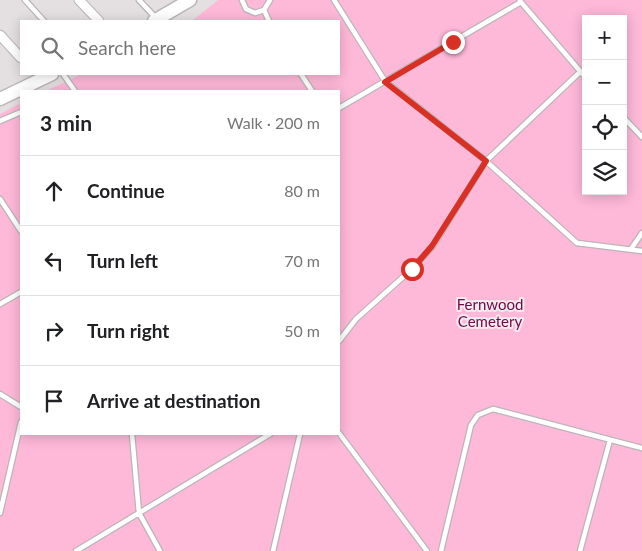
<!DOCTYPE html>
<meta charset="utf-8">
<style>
body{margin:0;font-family:Lato,sans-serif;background:#f2f2f2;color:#202124}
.controls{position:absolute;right:15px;top:15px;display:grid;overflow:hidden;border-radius:0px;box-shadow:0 2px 12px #0003}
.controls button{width:45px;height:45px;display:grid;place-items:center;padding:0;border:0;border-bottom:1px solid #e0e0e0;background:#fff;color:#202124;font:25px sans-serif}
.stop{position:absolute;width:15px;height:15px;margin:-11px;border:4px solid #d93025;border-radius:50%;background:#fff}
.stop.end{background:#d93025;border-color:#fff;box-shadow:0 1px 5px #0008}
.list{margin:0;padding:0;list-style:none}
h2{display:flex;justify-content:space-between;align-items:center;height:65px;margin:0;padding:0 20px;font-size:21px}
h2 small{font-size:16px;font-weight:400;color:#757577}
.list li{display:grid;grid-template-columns:32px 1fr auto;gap:15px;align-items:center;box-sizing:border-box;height:70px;padding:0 20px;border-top:1px solid #e0e0e0}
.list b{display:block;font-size:19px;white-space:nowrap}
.list em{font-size:16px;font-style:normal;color:#757577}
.icon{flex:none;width:28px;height:28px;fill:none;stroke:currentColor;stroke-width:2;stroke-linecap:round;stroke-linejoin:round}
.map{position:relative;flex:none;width:642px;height:551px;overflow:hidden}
.search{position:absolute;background:#fff;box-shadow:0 2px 12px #0003;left:20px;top:20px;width:320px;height:55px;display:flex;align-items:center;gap:12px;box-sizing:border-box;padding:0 18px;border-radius:0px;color:#757577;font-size:19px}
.panel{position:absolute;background:#fff;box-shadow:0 2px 12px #0003;left:20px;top:90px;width:320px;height:345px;border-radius:0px}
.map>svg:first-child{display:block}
.green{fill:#feb8d8;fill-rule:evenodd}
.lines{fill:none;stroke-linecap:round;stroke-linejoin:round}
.lane-casing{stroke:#bab5b7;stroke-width:7}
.street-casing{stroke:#bab5b7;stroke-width:11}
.secondary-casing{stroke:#bab5b7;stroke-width:15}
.lane{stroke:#fff;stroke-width:4.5}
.street{stroke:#fff;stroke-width:9}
.secondary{stroke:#fff;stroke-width:12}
.route{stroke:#d93025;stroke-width:6}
.labels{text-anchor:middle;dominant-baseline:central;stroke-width:4;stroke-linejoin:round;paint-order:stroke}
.park-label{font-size:15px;fill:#720849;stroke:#f1ecee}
</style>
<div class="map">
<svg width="642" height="551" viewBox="0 0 642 551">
<rect width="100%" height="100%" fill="#e4dfe1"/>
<path class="green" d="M218,0H642V551H0V114L21,103V434H339V91H46L82,74H339V21H192ZM586,19H623V191H586Z"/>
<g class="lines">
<g class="lane-casing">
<path id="lane" d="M25,0L44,21
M139,0L155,17
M242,0L246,9L255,13L264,10L270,0
M334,0L385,81L486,161L577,243L642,251
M520,1L586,78
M264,10L269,21
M63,74L75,91
M301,74L312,91
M339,108L521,2
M623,117L642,137
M0,121L21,112
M0,199L21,231
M631,249L642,233
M0,304L21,292
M339,341L356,319L412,269L433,246L486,161L580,72
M0,394L21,407
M339,433L427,551
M132,434L139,513L160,551
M0,513L21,422
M76,551L270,434
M273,551L300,434
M441,551L471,425L478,415L493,409L642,448
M580,551L610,440"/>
</g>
<g class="street-casing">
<path id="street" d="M79,0L99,21
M0,35L21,58"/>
</g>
<g class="secondary-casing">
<path id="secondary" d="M154,21L190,0
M0,99L52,74"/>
</g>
<use href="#lane" class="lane"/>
<use href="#street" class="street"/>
<use href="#secondary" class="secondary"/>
</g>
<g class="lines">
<path class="route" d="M412,269L432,246L486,161L385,82L453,42"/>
</g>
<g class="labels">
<g class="park-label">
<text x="490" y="304">Fernwood<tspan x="490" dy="17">Cemetery</tspan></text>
</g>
</g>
</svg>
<div class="controls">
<button>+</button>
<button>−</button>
<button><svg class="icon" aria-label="locate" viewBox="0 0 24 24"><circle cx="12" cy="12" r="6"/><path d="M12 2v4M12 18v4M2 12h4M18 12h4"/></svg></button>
<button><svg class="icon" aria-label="layers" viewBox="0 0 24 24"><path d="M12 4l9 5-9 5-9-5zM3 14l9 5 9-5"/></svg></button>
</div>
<div class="stop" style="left:412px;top:269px"></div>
<div class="stop end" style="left:453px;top:42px"></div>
<div class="search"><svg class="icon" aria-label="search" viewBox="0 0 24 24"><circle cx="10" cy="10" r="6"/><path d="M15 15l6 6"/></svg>Search here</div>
<section class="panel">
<h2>3 min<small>Walk · 200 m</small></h2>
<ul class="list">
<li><svg class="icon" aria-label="ahead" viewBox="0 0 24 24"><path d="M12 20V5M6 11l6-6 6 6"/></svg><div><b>Continue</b></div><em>80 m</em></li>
<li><svg class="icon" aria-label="left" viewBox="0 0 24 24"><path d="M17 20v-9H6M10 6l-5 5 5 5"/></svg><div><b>Turn left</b></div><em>70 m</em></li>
<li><svg class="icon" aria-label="right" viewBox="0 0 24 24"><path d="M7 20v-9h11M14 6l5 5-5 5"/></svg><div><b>Turn right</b></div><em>50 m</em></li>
<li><svg class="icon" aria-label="arrive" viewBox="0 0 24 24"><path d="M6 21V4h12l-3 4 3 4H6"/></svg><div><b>Arrive at destination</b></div></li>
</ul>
</section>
</div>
